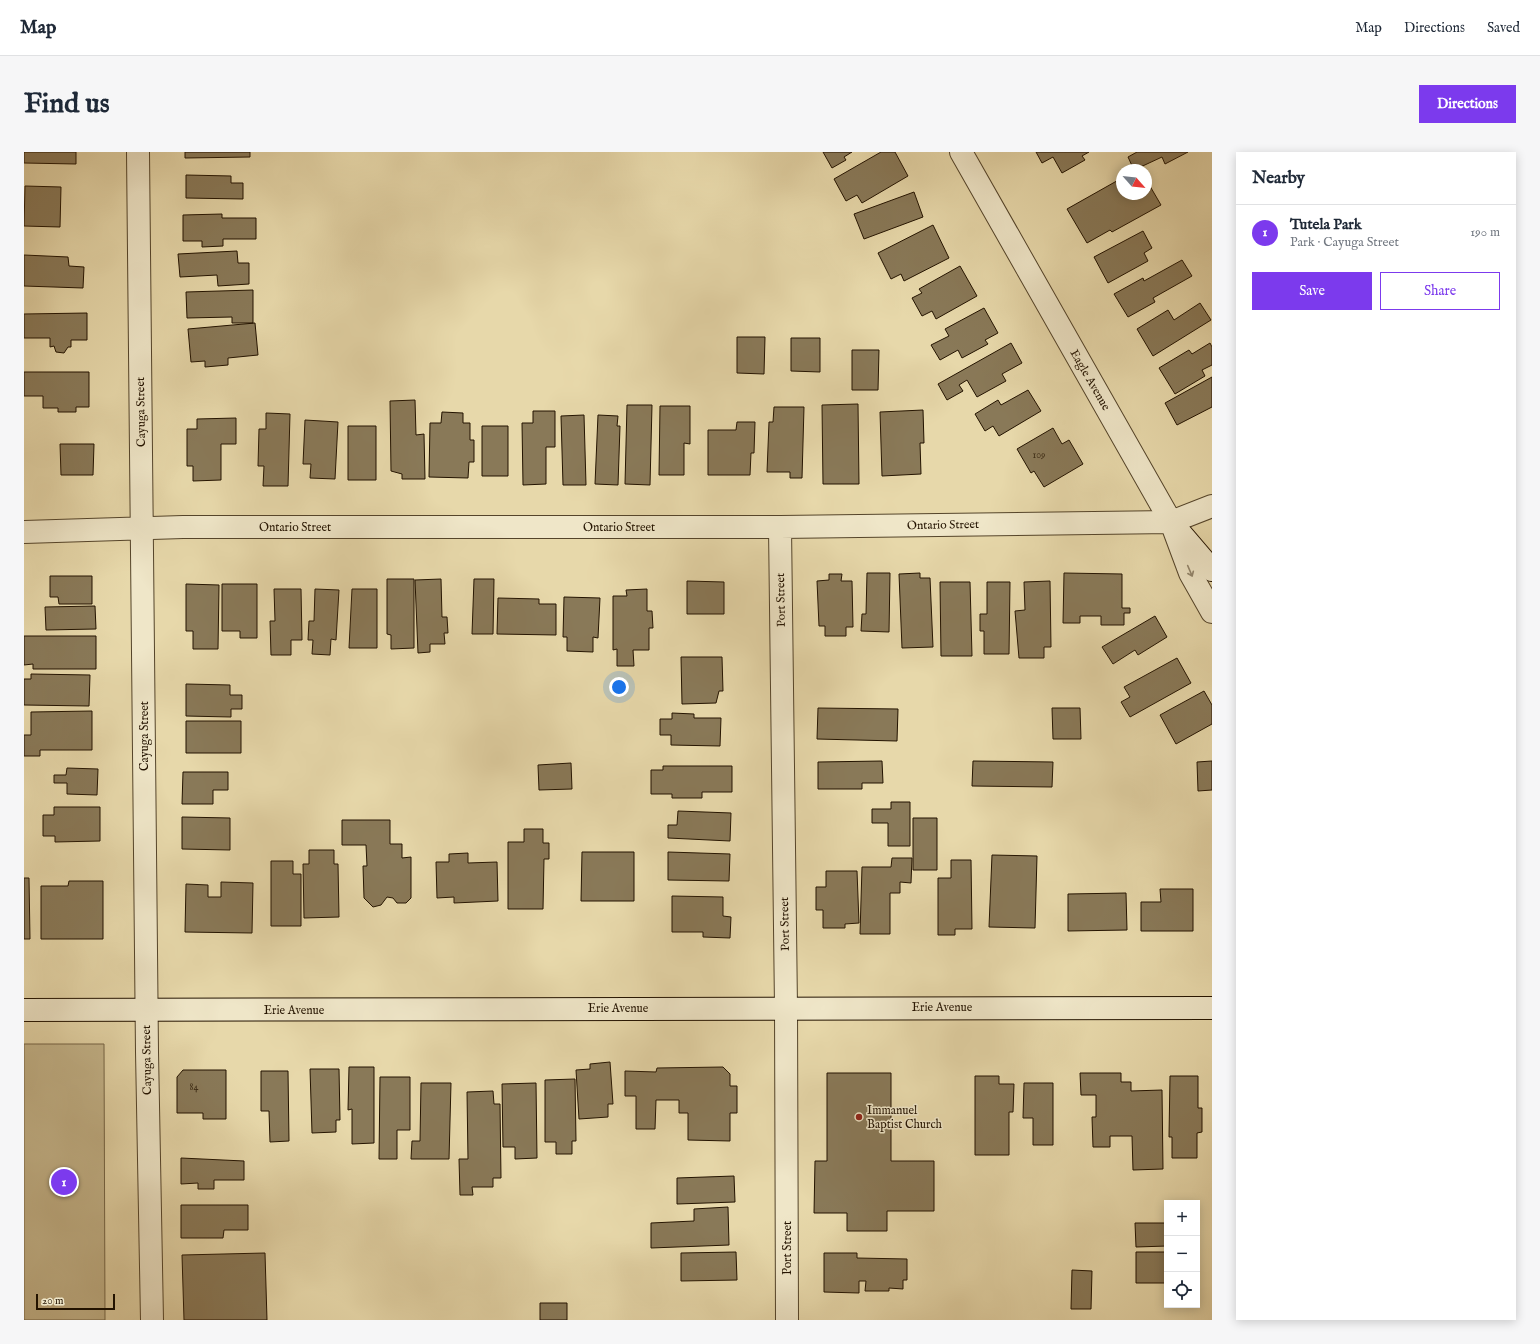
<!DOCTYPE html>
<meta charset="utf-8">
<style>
body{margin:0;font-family:"IM FELL English",serif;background:#f6f6f7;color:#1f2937}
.controls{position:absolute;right:12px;bottom:12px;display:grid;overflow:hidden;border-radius:0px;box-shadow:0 2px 10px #0003}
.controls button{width:36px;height:36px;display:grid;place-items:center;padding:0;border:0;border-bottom:1px solid #e0e1e3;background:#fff;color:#1f2937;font:20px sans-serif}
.compass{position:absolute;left:1092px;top:12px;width:36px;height:36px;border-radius:50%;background:#fff;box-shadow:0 2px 10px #0003;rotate:117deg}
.scale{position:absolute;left:12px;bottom:10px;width:79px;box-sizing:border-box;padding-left:4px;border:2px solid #231300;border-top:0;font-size:11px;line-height:14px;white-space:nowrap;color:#231300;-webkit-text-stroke:3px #efe6c8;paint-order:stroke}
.you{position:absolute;left:595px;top:535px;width:14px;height:14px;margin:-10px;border:3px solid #fff;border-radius:50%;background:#1a73e8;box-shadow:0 0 0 6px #1a73e833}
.badge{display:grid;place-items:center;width:26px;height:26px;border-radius:50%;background:#7c3aed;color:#fff;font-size:13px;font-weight:700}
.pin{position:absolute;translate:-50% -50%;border:2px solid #fff;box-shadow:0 1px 4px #0006}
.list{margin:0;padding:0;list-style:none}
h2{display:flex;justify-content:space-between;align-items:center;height:52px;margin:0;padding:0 16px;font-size:17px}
h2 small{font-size:13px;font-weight:400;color:#747a83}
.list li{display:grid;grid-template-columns:26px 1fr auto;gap:12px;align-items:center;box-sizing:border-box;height:56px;padding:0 16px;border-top:1px solid #e0e1e3}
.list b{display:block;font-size:15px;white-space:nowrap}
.list p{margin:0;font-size:13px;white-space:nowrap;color:#747a83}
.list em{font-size:13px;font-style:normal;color:#747a83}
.actions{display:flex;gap:8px;padding:12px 16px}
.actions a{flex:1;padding:9px 0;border:1px solid #7c3aed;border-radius:0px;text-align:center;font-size:14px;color:#7c3aed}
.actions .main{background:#7c3aed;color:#fff}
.icon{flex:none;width:22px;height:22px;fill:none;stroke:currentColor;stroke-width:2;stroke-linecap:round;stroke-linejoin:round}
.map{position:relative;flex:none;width:1188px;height:1168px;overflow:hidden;border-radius:0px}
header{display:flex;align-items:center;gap:24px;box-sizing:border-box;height:56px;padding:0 20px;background:#fff;border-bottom:1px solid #e0e1e3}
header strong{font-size:19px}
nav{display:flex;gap:22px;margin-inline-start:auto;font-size:14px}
.intro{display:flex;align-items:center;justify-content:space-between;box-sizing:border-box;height:96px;padding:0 24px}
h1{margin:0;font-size:28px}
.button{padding:10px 18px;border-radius:0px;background:#7c3aed;color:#fff;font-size:14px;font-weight:700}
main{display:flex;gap:24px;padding:0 24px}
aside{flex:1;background:#fff;border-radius:0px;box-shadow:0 2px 10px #0003}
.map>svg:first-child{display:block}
.green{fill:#c6b78d;stroke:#746546}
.building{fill:#897958;stroke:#231300}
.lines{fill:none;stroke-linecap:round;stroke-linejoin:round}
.minor-casing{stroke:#54442a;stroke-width:24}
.tertiary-casing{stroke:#54442a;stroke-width:24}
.secondary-casing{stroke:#231300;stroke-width:24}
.minor{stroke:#efe6c8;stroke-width:22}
.tertiary{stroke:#efe6c8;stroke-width:22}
.secondary{stroke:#efe6c8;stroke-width:22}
.oneway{stroke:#93876e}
.poi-dot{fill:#8f2418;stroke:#efe6c8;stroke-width:1.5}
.labels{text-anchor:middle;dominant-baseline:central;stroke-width:3;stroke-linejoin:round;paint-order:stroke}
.number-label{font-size:10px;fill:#3c2c16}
.street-label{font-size:12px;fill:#231300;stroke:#efe6c8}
.poi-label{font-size:12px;fill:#231300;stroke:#efe6c8;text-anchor:start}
</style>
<header>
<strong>Map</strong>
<nav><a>Map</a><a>Directions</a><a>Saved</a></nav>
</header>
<div class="intro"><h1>Find us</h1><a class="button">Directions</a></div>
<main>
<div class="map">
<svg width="1188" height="1168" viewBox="0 0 1188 1168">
<rect width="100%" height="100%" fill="#e7d8aa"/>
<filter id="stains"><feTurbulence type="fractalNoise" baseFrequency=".005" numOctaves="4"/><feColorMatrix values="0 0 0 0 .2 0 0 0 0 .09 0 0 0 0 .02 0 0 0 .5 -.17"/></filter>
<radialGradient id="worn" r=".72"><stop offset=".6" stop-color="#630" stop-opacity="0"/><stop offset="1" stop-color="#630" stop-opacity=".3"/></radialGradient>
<path class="green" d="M0,892H80L81,1168H0Z"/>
<path class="building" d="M0,0H52V12L0,11Z
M161,0H226V5L161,6Z
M799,0H828L820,5L822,8L808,16Z
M857,0H871L884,24L838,51L833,43L822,49L810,27Z
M1012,0H1065L1058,4L1061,8L1038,21L1029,5L1018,11Z
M1113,0H1164L1141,12L1138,5L1110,18L1104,5Z
M162,23L207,24V31H219V47L162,46Z
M1098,26V42H1122L1123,29L1137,53L1088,80L1086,78L1063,91L1043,57Z
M1,34L37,35L36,75L0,74Z
M890,40L899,65L840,87L830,62Z
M198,62V66H232V87H199V94L178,95V89H159V63Z
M909,73L925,106L880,129L877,122L867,127L854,101Z
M1119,79L1128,96L1120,101L1124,109L1084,131L1070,105Z
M213,99L214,111H225V132L194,134L193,123L156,125L154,102Z
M0,103L44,105L45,114L60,115L59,136L0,134Z
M1158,108L1168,124L1129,146L1131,150L1104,165L1090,142L1119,126L1120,129Z
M936,114L953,144L912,167L908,159L898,164L888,146L898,141L895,137Z
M229,138V171H208V165L163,166L162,140Z
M1176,151L1187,168L1129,204L1113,177L1144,158L1150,168Z
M960,156L974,181L961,188L964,192L938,206L934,198L916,208L907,193L925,184L921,177Z
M63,161V188H47V195H44L40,201L32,200L30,194L26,195V186H0V162Z
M231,171L234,203L204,206V213L181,215V209L167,210L164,177Z
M713,185H741L740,222L713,221Z
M767,186H796V220L767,219Z
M987,191L998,211L978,222L982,229L953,245L943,228L935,233L939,239L923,248L914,232Z
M1186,191L1188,195V213L1178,218L1181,224L1151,242L1135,216L1165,198L1168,202Z
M828,198H855L854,238H828Z
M0,220H65V255H52V260H34V256H19V244H0Z
M1188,225V255L1153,273L1141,251Z
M1004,238L1017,259L975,284L969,274L961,279L951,262L974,248L977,253Z
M391,248L392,283L400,282L401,327H378V322L367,319L366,249Z
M834,252L835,332H799L798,253Z
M603,253H628L626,333L601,332Z
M636,254H666V292L660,291V323H635Z
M750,255H780L778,326H766V320H743L745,270H749Z
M899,258L900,291H896L897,322L858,324L856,260Z
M509,259H531V295H522V332L499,333L498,271H509Z
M418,260L439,261V271H446V288H450V310H445L444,326L405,325L406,271H417Z
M242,261L266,262L264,334H239L240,314H234L235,277H242Z
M560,263L562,333H539L537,264Z
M574,263L594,264L593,274H596L594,333L571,332Z
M212,266V292H197V328L169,329V314H163V277H173V267Z
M281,268L314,270L311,327L286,326L287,312H279Z
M713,270H731L730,301H727L726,323H684V278H712Z
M324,274H352V328H324Z
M458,274H484V324H458Z
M1029,276L1038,292L1045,288L1059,312L1020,335L1010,319L1007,321L993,297Z
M36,292H70L69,323H37Z
M843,421H866L865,480L837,479L838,462H842Z
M896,421V426H906L909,495L878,496L875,422Z
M1040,421L1098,422V456H1106V461H1100V473H1077V464H1056V471H1039Z
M805,422H818L817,429H828L829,475H822V484H801V474H795L793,429L805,428Z
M26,424H68V452H35L34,445H26Z
M363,427H390V496L367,497V483L363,482Z
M417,427L418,465H423L424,481H420L421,492H406V500L394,501L391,428Z
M450,427H470L469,482H448Z
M663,429L700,430V462H663Z
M1026,429L1027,495H1020V506H995L991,459L1001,458L1000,430Z
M916,430H946L948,504H917Z
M963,430H986L985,502H960V479H956V462H963Z
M162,432L195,433L194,497H169V479H162Z
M198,432H233V486H216V479H198Z
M250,437H277L278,488H267V503H247L246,469H251Z
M291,437L315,438L312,488L307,487L306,503L288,502L289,488H284L285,469H290Z
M328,437H353V496H325Z
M623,437V459H628L629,476H625V498H609L610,514H593V497L589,498V444H603L602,438Z
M540,445L576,446L574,486L569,485V500L543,499V485H539Z
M474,446L515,447V452H532V483L473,482Z
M71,454L72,477L22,478L21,455Z
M1131,464L1143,485L1114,503L1111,498L1089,512L1078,495Z
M0,484H72V517H9V512L0,513Z
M657,505H698L699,539H695L692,551L658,552Z
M1153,506L1167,531L1106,565L1097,550L1106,545L1100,535Z
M7,522L66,523L65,554L0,553V527H7Z
M162,532L206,533V543H218V557H207V565L162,564Z
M1180,539L1188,553V572L1152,592L1136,563Z
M794,556L874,557L873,589L793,587Z
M1028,556H1056L1057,587H1029Z
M68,559V598H16V604H0V583H7V560Z
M648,561L670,562V566H697L696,594L647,593V583H636V567H648Z
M162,569H217V601H162Z
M858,609L859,631H838V637H794V610Z
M949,609L1029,610L1028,635L948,634Z
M1188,609V638L1174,639L1173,610Z
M547,611L548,637L515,638L514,613Z
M639,614H708V640H678V646H648V642H627V618H639Z
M43,616L74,617L73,643L43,642V631H30V623H42Z
M159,620H204V638H189V652H158Z
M867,650H886V694H864V671H848V657H867Z
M30,655H76V689L31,690V684H19V663H30Z
M654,659L707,661L706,689L644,686V673H653Z
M158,665L206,666V698L158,697Z
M889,666H913V718H889Z
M318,668H366V692H378V706L387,705V746L382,751H373L369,746L363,745L357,753L349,755L340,746L339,714H343L342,693H318Z
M500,677H519V691H525V707H520L519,757H484V690H500Z
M285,698H310V712H314L315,765L280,766L279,712H285Z
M558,700H610V749H557Z
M644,700L706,702L705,729L644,728Z
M444,701V711L473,710L474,749L430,751V745L413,746L412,710H425V702Z
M968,703L1013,704L1011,776L965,775Z
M868,706H888L887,731L876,730V741H866V782H836L838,715H867Z
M927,708H947L948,777H931V783H914V726H927Z
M247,709H269V722H277V774H247Z
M802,719H833L835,771L821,772V776H799V758H792V735H802Z
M0,726H5L6,787H0Z
M45,729H79V787H17V734H44Z
M197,730L229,731L228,781L161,780L162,732L184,733V745H197Z
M1136,737H1169V779H1117V750H1137Z
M1102,741L1103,778L1044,779V742Z
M648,744L699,745V764L707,765L706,786L679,785V780H648Z
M586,910L589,952H584V965L555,967L552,918L566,917V912Z
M325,915H350V991L328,992V957L324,958Z
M699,915L706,922V934H713V961H706V989L664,988V961H655V948H632L631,977H612V944H601V919L632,920L633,916Z
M286,917H315L316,968H312V980L288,981Z
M159,918H202V967H179V961H153V925Z
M237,919H264L265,989L246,990L245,959H237Z
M803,921H867V1009H910V1059H863V1079H823V1061H790L791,1009H803Z
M1056,921H1097V930H1107V939L1138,938L1139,1017L1109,1018L1108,984H1086V995H1069L1068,965H1072V943H1057Z
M951,924H975V932H990L989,960H985V1003H951Z
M1146,924H1174V956H1178V980L1173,981V1006H1148V985H1145Z
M356,925H386V978H373V1007H355Z
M551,927L552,989H548V1002H532V990H521V928Z
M397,931H427L425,1007H387L388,989H396Z
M512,931L513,1006L491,1007V995H479L478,932Z
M1000,931H1029V993H1009V966H999Z
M469,939L470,952H476L477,1026H469V1035H448L449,1043H436L435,1007H444L443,940Z
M157,1006L220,1009V1028H190V1037H174V1031L157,1032Z
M710,1024L711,1050L653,1052V1026Z
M157,1053H224V1078H200L199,1086H157Z
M704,1055L705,1093L627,1096V1071L670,1069V1057Z
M1111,1071H1143V1094L1112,1095Z
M712,1100L713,1128L657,1129V1101Z
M1112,1100H1143V1131H1112Z
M241,1101L243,1168H160L158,1103Z
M800,1101H833V1106L883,1107V1128H879V1137L865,1136V1139H841L842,1129H835V1141L800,1140Z
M1048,1118L1068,1119L1067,1157H1047Z
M516,1151H543V1168H516Z"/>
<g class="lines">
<g class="minor-casing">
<path id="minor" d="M114,0L123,900L128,1168
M756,375L762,855L763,1168
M0,380L159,375H756L1147,370L1166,421L1188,460"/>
</g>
<g class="tertiary-casing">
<path id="tertiary" d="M937,0L1147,370L1188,354"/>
</g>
<g class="secondary-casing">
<path id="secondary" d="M1147,370L1188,418
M0,858L1188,856"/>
</g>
<use href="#minor" class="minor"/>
<use href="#tertiary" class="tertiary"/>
<use href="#secondary" class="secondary"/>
</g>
<defs><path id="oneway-shaft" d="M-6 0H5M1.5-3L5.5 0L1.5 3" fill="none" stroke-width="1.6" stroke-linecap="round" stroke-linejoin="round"/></defs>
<use class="oneway" href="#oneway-shaft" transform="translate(1166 419) rotate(67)"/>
<circle class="poi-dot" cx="835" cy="965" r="4"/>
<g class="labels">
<g class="number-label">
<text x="1015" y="303">109</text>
<text x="170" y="935">84</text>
</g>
<g class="street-label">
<text transform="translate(1066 228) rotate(60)">Eagle Avenue</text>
<text transform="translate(117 260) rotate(-91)">Cayuga Street</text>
<text transform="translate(919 373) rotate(-1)">Ontario Street</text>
<text x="271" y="375">Ontario Street</text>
<text x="595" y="375">Ontario Street</text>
<text transform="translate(757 448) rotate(-91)">Port Street</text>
<text transform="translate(120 584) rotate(-90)">Cayuga Street</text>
<text transform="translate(761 772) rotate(-91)">Port Street</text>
<text x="918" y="855">Erie Avenue</text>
<text x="594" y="856">Erie Avenue</text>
<text x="270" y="858">Erie Avenue</text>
<text transform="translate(123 908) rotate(-91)">Cayuga Street</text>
<text transform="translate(763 1096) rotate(-90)">Port Street</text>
</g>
<g class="poi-label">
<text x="843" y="958">Immanuel<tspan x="843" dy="14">Baptist Church</tspan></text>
</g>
</g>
<rect width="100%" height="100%" filter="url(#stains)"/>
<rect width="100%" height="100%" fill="url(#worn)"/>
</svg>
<div class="controls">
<button>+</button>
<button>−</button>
<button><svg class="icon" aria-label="locate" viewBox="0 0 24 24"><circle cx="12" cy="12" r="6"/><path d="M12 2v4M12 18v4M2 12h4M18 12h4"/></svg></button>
</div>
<svg class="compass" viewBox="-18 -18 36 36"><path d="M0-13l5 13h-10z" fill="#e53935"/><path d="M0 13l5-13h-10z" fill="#747a83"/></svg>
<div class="scale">20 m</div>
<div class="you"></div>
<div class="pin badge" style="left:40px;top:1030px">1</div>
</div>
<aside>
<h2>Nearby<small></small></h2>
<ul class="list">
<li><span class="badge">1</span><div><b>Tutela Park</b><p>Park · Cayuga Street</p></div><em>190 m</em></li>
</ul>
<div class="actions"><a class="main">Save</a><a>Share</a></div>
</aside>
</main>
